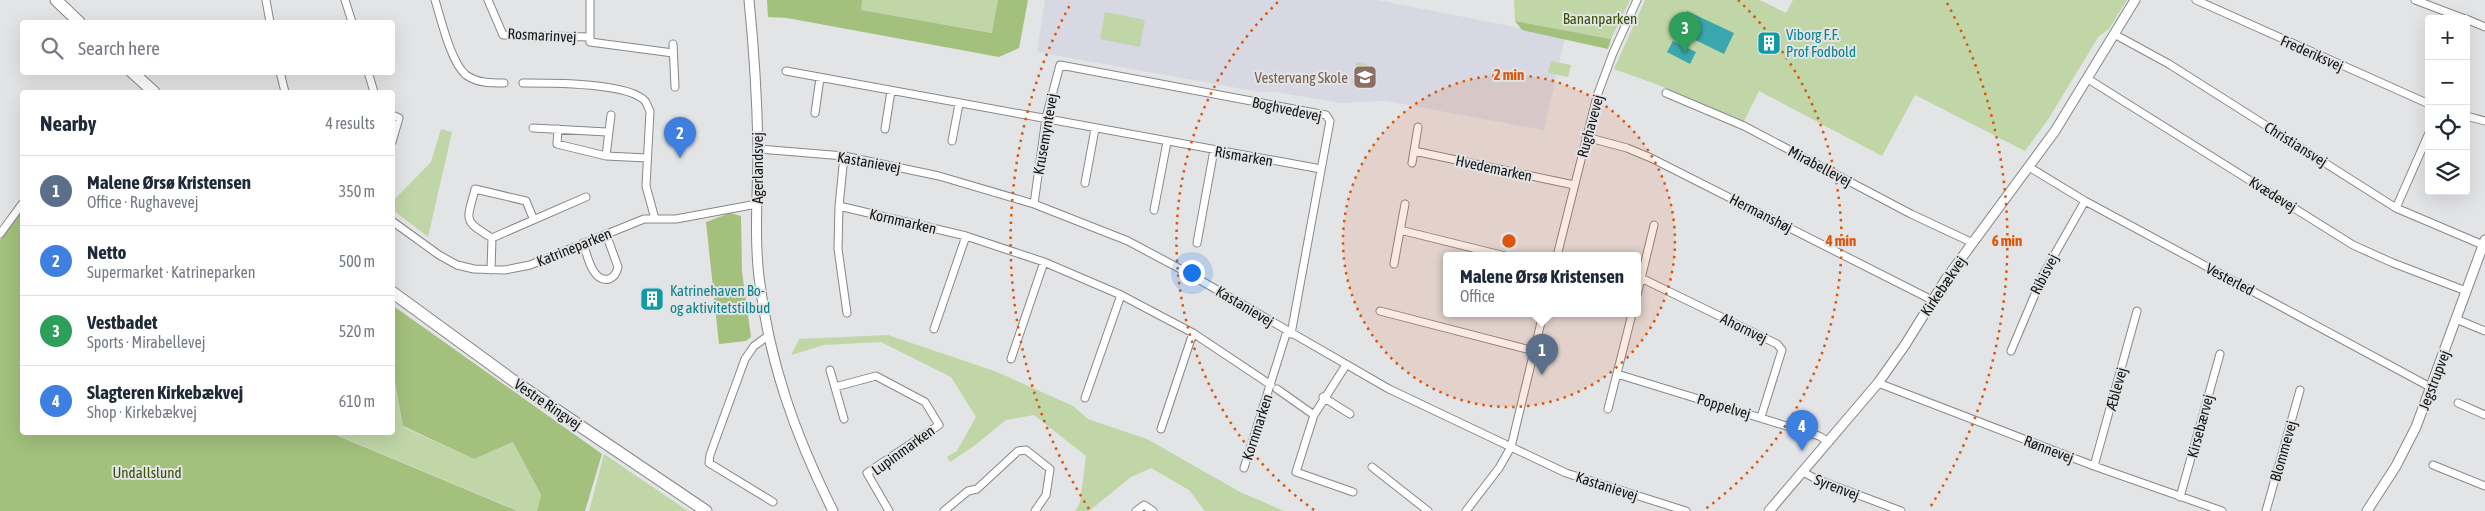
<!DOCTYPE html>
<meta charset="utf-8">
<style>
body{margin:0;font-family:"Asap Condensed",sans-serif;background:#f6f6f7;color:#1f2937}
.controls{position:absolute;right:15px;top:15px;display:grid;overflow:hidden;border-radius:5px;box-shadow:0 5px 20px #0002}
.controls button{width:45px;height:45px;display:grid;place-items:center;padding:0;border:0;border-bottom:1px solid #e0e1e3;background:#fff;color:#1f2937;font:25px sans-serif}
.you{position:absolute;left:1191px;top:272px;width:18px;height:18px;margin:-12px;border:4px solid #fff;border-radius:50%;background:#1a73e8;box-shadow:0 0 0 8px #1a73e833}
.badge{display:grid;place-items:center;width:32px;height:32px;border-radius:50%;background:#111827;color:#fff;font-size:16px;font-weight:700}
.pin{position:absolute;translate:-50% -41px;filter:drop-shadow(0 1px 2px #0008)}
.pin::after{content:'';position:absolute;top:26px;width:18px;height:15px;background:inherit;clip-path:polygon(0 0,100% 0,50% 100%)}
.popup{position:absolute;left:1443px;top:252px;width:198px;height:65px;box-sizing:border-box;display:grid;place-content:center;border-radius:5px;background:#fff;filter:drop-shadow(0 1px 4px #0005);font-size:16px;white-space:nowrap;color:#747a83}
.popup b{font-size:19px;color:#1f2937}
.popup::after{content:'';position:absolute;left:50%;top:100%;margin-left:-10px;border:10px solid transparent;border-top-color:#fff}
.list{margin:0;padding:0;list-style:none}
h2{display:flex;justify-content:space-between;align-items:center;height:65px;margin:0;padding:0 20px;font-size:21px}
h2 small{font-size:16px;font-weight:400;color:#747a83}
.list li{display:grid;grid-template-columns:32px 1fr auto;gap:15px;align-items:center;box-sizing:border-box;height:70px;padding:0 20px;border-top:1px solid #e0e1e3}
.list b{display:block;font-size:19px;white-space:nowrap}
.list p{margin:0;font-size:16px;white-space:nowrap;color:#747a83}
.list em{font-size:16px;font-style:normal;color:#747a83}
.icon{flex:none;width:28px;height:28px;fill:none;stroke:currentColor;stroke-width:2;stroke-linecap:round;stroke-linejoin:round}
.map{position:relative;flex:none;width:2485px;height:511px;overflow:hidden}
.search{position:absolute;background:#fff;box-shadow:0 5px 20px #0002;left:20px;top:20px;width:375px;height:55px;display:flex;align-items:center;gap:12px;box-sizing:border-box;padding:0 18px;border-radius:5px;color:#747a83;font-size:19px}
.panel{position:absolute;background:#fff;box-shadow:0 5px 20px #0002;left:20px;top:90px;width:375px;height:345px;border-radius:5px}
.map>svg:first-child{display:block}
.built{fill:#d7d8e2}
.green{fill:#c0d6a6}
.forest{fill:#a3c07d}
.water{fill:#3aa6ad}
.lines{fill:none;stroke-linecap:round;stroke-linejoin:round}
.minor-casing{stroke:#878789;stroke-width:9}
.tertiary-casing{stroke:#878789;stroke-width:11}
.primary-casing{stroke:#878789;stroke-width:13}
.minor{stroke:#fff;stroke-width:7}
.tertiary{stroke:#fff;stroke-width:9}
.primary{stroke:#fff;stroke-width:11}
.ring{fill:none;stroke:#dd560c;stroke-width:2.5;stroke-dasharray:2.5 5}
.labels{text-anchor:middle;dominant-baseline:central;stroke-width:4;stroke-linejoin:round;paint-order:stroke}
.park-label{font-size:15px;fill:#385104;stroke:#e3e4e6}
.culture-label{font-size:15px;fill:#0d838f;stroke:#e3e4e6;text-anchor:start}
.street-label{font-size:15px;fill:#141515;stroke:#e3e4e6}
.education-label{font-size:15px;fill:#785e54;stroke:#e3e4e6;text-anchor:end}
.centre{fill:#dd560c;stroke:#e3e4e6;stroke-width:2.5}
.ring-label{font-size:15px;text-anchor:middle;font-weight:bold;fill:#dd560c;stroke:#e3e4e6;stroke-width:4;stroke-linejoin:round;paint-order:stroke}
</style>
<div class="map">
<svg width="2485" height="511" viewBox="0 0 2485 511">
<rect width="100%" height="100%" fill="#e3e4e6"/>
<path class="built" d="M1045,0H1377L1565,37L1544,130L1386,101L1341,103L1275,92H1260L1037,52Z"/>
<path class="green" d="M862,0H998L993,33L860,10Z
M1514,0H1630L1611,39L1515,21Z
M1645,0H1760L1786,13L1793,0H2127L2109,29L2099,36L2049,118L2025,151L1915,95L1882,156L1759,91L1743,123L1661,86L1614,69Z
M1105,12L1145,20L1140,47L1100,39Z
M1551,61L1571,65L1568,77L1548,73Z
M1356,62L1369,65L1365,86L1352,84Z
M441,129L452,132L428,237L393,210V201L431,162Z
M888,335L997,372L1073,406L1088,419L1147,439L1240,492L1284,511H1205L1189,490L1151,468L1131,477L1089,511H1075L1080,503L1086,456L1034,415L1006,420L974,446L950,462L947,457L957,451L976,417L951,377L881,342L824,345L791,355L799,339Z
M393,371L403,427L474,459L513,442L541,495L537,511H519L332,433L392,432Z
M604,454L688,511H589Z"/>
<path class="forest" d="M767,0H862L861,10L992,33L998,0H1028L1019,48L999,57L787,18L768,17Z
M1515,21L1611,39L1608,49L1522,30Z
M22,211V432L331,433L518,511H0V240Z
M730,213L741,216L742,272L751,337L746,341L719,344L706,222Z
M392,305L602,454L585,511H537L541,495L513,442L474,459L403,426L393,371Z"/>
<path class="water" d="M1687,11L1734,33L1724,54L1677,31Z
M1673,41L1696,52L1690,64L1667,52Z"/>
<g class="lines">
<g class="minor-casing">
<path id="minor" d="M266,0L270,22
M345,0L352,22
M435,0C441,19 451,63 466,75C477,83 491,83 504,83
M488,0L503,35L589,37
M590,0V42L673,53
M2196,0L2429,104
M2415,0L2465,19
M2466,19L2485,27
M2114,34L2169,64L2396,208L2483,245
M673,44L675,87
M786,71L1321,169
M280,72L285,92
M368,72L374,92
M2088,79L2353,245L2393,263L2466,291
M523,83C548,83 628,82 645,101C647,103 648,108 650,111L646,186L655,219
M1666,93L1744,126L1911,214L1973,243
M815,113L820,78
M392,115L399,118L392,142
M2466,116L2485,121
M533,128L607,132
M558,129L557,144L606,156L647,158
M885,129L891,91
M1586,137L1627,148L1651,158L1932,300
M952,141L959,104
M758,149L844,156L939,176L1034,204L1128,241L1186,272L1389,389L1511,447L1566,473L1686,511
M1414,151L1574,185
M606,156L611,115
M844,156L839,206L838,249L847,313
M1412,163L1418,127
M2029,167L2085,201L2432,388
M1085,183L1095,129
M1034,204L1046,118L1060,65L1326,115L1330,121L1291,334
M839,206L966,236L1044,262L1121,295L1193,333L1271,385
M2396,208L2429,133
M1154,210L1167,142
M392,221L439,255L457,265L474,269L505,270L530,265L644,219H676L757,204
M1400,230L1505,256
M0,234L22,204
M492,238L586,197
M583,243C587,254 592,283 609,279C614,277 617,272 618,267L606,234
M1197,243L1214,150
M1557,256L1597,96L1613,53L1637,0
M1394,264L1405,204
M491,270L492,238C462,220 467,221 475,189L526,201L533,218
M1641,278L1777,344L1782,350L1761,417
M1637,295L1654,225
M1380,311L1534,351
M2456,319L2485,331
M934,329L966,236
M768,336L754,346L745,359L710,455L709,463L773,502
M2011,351L2044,273L2085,201
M1011,359L1044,262
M1346,365L1314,415L1296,472L1353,492
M830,370L844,419
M1617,374L1819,436L1829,442
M1878,383L2094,466L2222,511
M835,387L876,376L925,402L939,425L867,473L889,511
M1277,389L1314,415
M1323,397L1350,414
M1085,398L1121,295
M2458,403L2485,415
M1608,409L1632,314
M1161,429L1193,333
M2433,465L2485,486
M2094,466L2137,311
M1372,467L1428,511
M1244,468L1287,331
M1803,472L1816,479L1901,511
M2180,497L2220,354
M944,511L968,491L977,489L1018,451L1026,450L1050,469L1046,495L1035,511
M1136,511L1144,505L1153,511
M1466,511L1499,468L1511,447L1543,314
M2266,511L2300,390"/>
</g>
<g class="tertiary-casing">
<path id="tertiary" d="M749,0C754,49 757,98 758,148C758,191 754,234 759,277C769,362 795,435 833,511
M1769,511L1878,383L1905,345L1946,279L2055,131L2135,0
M2367,511L2396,466L2416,427L2485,240"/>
</g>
<g class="primary-casing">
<path id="primary" d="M56,0L79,22
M132,72L154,92
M392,292L518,384L706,511"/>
</g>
<use href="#minor" class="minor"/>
<use href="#tertiary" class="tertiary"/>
<use href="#primary" class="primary"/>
</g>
<circle cx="1509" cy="241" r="166" fill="#dd560c" fill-opacity=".12"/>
<g class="ring">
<circle cx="1509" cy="241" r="166"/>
<path d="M1314 510A332 332 0 0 1 1280 0M1738 0A332 332 0 0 1 1704 510"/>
<path d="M1089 509A498 498 0 0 1 1071 3M1947 3A498 498 0 0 1 1929 509"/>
</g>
<defs>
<g id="building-square" transform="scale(1.25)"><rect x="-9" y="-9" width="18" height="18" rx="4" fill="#0f9aa8" stroke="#e3e4e6"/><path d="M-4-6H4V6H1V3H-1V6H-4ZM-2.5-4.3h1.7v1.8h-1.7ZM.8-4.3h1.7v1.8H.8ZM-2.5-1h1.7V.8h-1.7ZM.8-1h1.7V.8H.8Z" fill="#fff"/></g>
<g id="school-square" transform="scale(1.25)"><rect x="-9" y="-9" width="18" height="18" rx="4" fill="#8d6e63" stroke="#e3e4e6"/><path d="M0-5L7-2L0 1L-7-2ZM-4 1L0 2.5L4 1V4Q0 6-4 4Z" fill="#fff"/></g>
</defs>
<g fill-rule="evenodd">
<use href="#building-square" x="1769" y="43"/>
<use href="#school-square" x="1365" y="77"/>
<use href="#building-square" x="652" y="299"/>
</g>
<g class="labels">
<g class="park-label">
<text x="1600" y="18">Bananparken</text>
<text x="147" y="472">Undallslund</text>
</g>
<g class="culture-label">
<text x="1786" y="34">Viborg F.F.<tspan x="1786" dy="17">Prof Fodbold</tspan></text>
<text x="670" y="290">Katrinehaven Bo-<tspan x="670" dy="17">og aktivitetstilbud</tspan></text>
</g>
<g class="street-label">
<text transform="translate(542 35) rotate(3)">Rosmarinvej</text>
<text transform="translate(2312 53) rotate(24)">Frederiksvej</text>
<text transform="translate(1287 109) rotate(12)">Boghvedevej</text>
<text transform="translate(1590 126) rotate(-75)">Rughavevej</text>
<text transform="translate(1045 134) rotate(-80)">Krusemyntevej</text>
<text transform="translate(2296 144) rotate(32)">Christiansvej</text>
<text transform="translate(1244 156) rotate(10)">Rismarken</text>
<text transform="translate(869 162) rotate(10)">Kastanievej</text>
<text transform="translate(1820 166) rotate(28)">Mirabellevej</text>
<text transform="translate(757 168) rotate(-90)">Agerlandsvej</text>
<text transform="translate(1494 168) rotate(12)">Hvedemarken</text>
<text transform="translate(2273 194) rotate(32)">Kvædevej</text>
<text transform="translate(1761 213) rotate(27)">Hermanshøj</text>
<text transform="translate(903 221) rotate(13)">Kornmarken</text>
<text transform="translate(574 247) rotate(-22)">Katrineparken</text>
<text transform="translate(2044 274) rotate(-63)">Ribisvej</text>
<text transform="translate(2230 279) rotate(28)">Vesterled</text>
<text transform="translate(1943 286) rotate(-56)">Kirkebækvej</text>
<text transform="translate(1245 306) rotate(31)">Kastanievej</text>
<text transform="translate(1744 328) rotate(26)">Ahornvej</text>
<text transform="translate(2434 380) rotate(-69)">Jegstrupvej</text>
<text transform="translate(2116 389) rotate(-75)">Æblevej</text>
<text transform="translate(548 404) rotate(34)">Vestre Ringvej</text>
<text transform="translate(1724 406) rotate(17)">Poppelvej</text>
<text transform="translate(2200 426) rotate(-75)">Kirsebærvej</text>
<text transform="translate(1257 427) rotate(-72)">Kornmarken</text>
<text transform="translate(2049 449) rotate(21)">Rønnevej</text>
<text transform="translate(903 450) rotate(-36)">Lupinmarken</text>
<text transform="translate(2283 451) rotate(-74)">Blommevej</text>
<text transform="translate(1607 486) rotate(18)">Kastanievej</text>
<text transform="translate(1837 487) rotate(21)">Syrenvej</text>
</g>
<g class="education-label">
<text x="1348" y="77">Vestervang Skole</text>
</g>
</g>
<circle cx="1509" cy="241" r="8" class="centre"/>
<g class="ring-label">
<text x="1509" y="80">2 min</text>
<text x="1841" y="246">4 min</text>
<text x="2007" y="246">6 min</text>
</g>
</svg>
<div class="controls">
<button>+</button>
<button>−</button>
<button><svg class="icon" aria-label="locate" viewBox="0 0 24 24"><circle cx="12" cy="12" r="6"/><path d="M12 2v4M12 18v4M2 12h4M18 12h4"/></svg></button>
<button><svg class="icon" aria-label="layers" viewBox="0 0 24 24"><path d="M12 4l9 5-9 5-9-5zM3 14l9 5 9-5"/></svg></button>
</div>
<div class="you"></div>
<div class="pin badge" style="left:1542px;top:375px;background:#5c6f8a">1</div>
<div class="popup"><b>Malene Ørsø Kristensen</b>Office</div>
<div class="pin badge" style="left:680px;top:158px;background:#3f7fe0">2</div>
<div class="pin badge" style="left:1685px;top:53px;background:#2e9e5b">3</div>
<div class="pin badge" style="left:1802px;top:451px;background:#3f7fe0">4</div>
<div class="search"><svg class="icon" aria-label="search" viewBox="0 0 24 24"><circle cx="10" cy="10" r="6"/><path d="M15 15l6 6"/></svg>Search here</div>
<section class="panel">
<h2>Nearby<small>4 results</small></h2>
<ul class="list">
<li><span class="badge" style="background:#5c6f8a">1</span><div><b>Malene Ørsø Kristensen</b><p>Office · Rughavevej</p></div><em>350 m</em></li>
<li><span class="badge" style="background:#3f7fe0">2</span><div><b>Netto</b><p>Supermarket · Katrineparken</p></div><em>500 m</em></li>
<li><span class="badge" style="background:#2e9e5b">3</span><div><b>Vestbadet</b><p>Sports · Mirabellevej</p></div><em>520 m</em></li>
<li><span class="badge" style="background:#3f7fe0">4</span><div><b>Slagteren Kirkebækvej</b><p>Shop · Kirkebækvej</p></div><em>610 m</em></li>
</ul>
</section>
</div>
